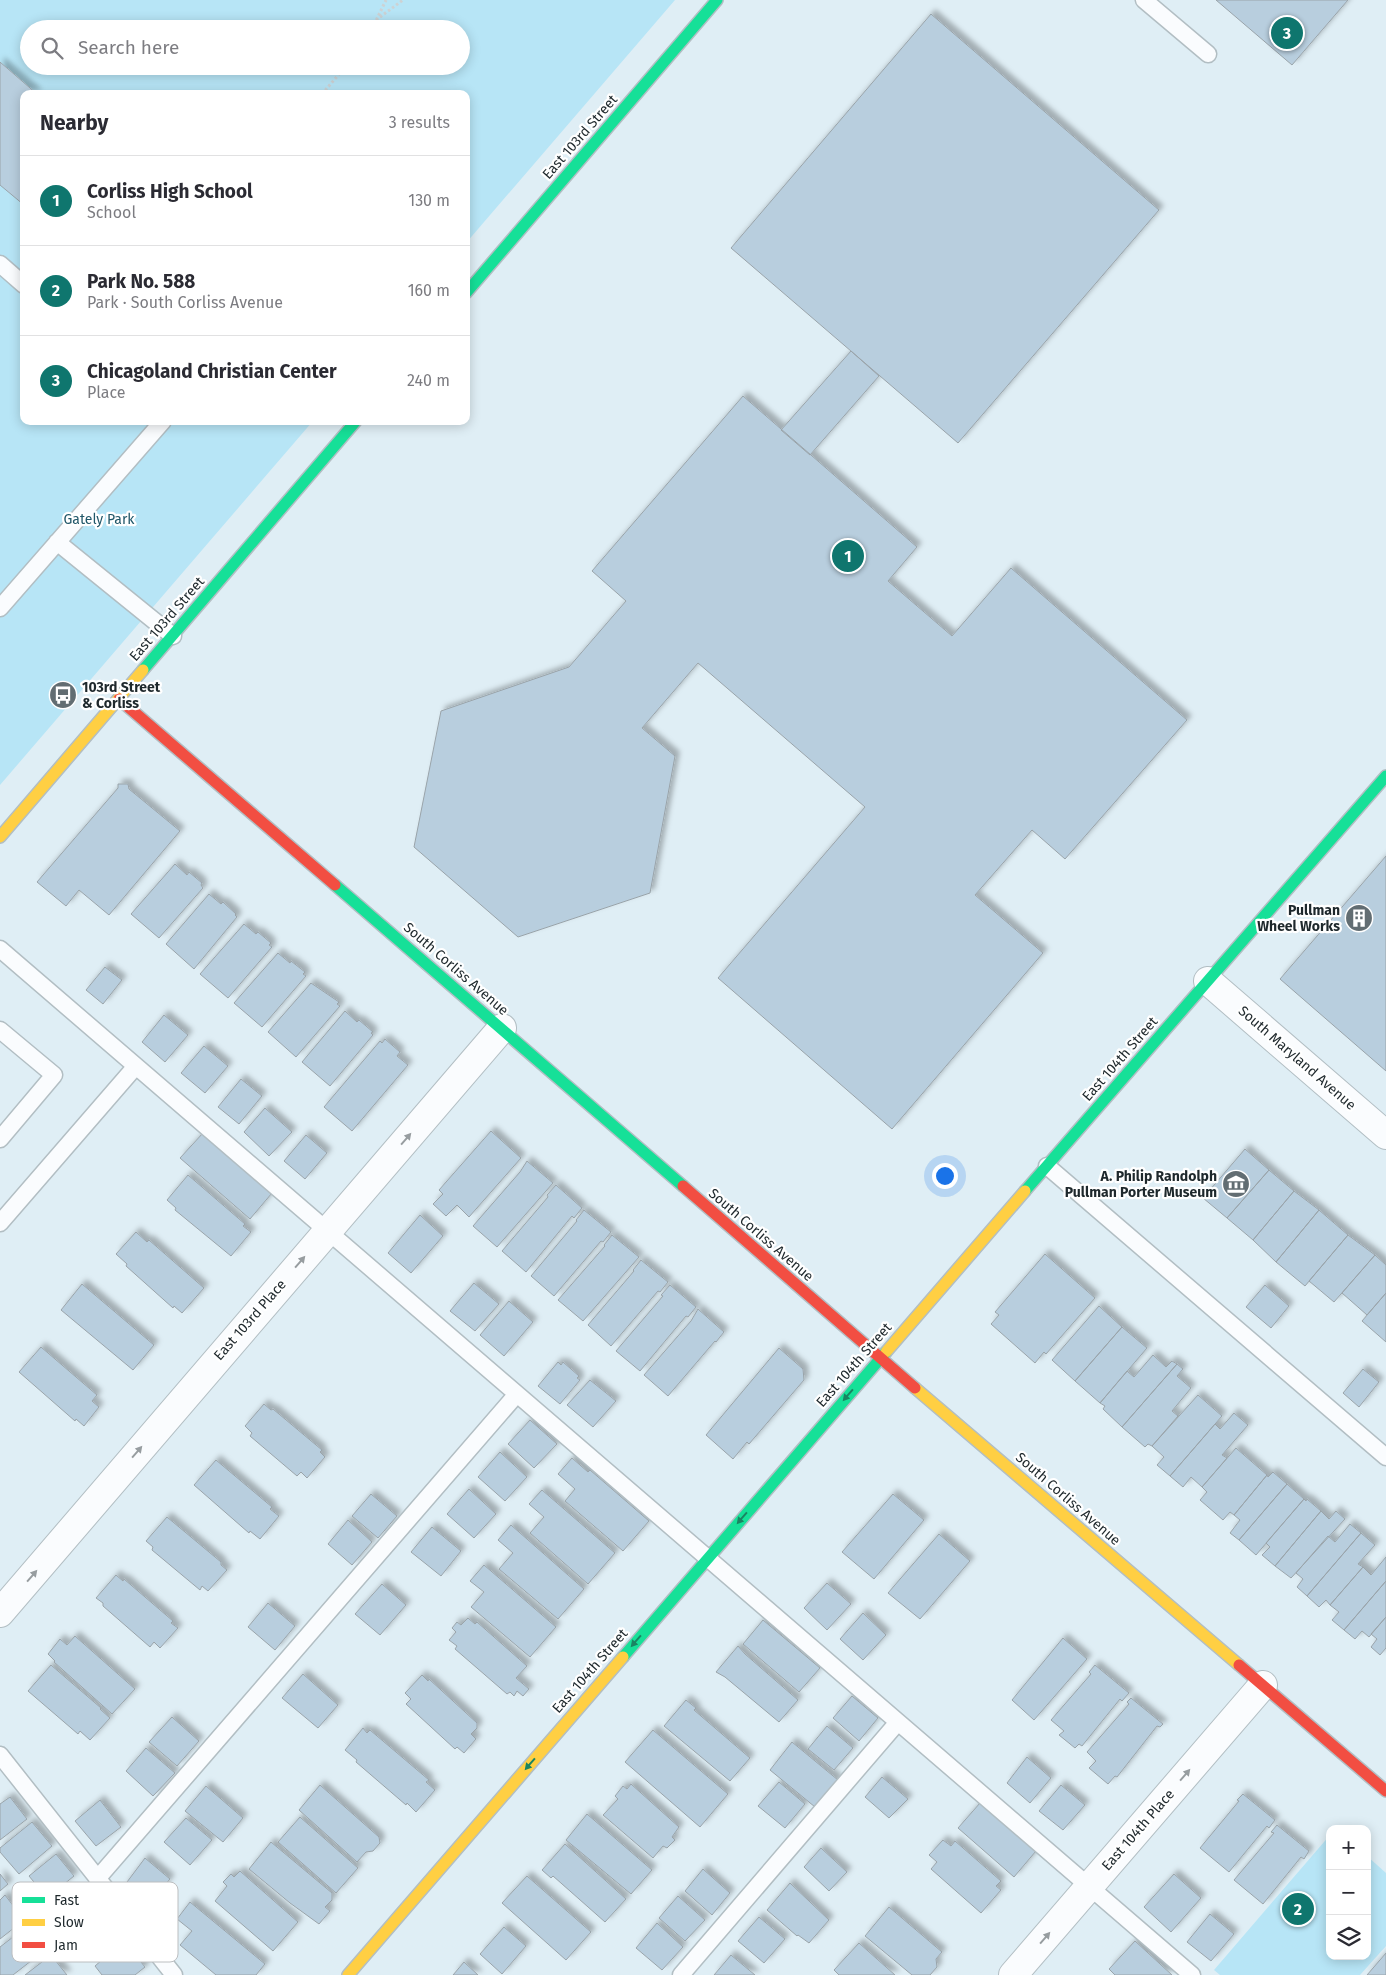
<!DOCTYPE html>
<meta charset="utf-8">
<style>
body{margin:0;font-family:"Fira Sans",sans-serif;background:#f7f7f7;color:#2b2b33}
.controls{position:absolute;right:15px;bottom:15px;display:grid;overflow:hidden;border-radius:10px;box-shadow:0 2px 12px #0003}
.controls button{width:45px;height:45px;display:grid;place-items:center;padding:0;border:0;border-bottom:1px solid #e1e1e2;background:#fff;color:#2b2b33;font:25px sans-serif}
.you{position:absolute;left:944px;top:1175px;width:18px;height:18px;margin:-12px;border:4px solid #fff;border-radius:50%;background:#1a73e8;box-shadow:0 0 0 8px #1a73e833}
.badge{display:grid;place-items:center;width:32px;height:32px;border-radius:50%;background:#0f766e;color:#fff;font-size:16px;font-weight:700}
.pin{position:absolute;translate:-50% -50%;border:2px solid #fff;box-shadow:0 1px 5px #0006}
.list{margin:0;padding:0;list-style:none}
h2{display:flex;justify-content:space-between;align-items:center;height:65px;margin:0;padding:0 20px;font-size:21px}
h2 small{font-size:16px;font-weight:400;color:#7c7c81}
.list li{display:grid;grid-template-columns:32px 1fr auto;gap:15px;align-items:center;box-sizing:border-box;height:90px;padding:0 20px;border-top:1px solid #e1e1e2}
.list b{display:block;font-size:19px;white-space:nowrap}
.list p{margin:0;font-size:16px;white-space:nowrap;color:#7c7c81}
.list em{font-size:16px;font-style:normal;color:#7c7c81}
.icon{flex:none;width:28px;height:28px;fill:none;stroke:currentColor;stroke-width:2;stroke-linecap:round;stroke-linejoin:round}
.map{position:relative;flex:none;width:1386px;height:1975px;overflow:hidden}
.search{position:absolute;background:#fff;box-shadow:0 2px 12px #0003;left:20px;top:20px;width:450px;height:55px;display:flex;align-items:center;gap:12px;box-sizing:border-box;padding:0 18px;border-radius:28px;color:#7c7c81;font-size:19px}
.panel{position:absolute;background:#fff;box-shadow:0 2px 12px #0003;left:20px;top:90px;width:450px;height:335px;border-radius:10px}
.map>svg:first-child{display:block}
.green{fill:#b7e5f6;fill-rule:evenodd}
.building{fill:#b8cede;stroke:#9aa4aa;filter:url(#shadow)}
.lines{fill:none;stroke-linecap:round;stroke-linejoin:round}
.lane-casing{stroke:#b2bec3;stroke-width:19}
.street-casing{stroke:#b2bec3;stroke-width:30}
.fast-casing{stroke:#b2bec3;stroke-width:14}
.slow-casing{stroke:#b2bec3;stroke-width:14}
.jam-casing{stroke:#b2bec3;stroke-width:14}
.path{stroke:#cdd2d4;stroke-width:3;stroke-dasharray:2.5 2.5;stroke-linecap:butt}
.lane{stroke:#fafcfe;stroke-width:16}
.street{stroke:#fafcfe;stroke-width:28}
.fast{stroke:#16e098;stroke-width:11}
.slow{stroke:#ffcf43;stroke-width:11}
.jam{stroke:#f24e42;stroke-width:11}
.oneway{fill:#979da0}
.oneway2{fill:#1a8462}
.labels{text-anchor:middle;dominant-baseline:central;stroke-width:4.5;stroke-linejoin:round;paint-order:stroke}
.street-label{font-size:14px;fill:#1e282c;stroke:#fff}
.park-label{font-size:14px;fill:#205769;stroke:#fff}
.poi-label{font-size:14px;font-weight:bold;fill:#1e282c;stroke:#fff;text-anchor:end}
.key{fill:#fff;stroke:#bcbec0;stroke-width:1}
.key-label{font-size:14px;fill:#1e282c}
</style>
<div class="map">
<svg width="1386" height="1975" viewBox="0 0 1386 1975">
<defs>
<filter id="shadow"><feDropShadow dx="4.5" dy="-4.5" stdDeviation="2.5" flood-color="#0004"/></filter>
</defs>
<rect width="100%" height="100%" fill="#dfeef5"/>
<path class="green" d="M0,0H675L466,243V94H24V421H313L0,785ZM29,29H461V66H29Z
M1330,1835V1956H1367V1856L1386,1873V1946L1360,1975H1220L1214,1970Z"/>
<path class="building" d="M1216,0H1348L1292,65Z
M931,14L1159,210L958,443L731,248Z
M0,62L37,94H24V205L0,185Z
M851,351L879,376L810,455L781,430Z
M743,396L917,547L888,581L952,636L1011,568L1187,720L1065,859L1032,830L975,895L1043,953L892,1129L718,978L865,807L698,663L642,728L675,756L650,893L518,937L414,847L441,711L569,667L626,601L592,571Z
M118,784H128L129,789L180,831L109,915L79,890L66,906L37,882L118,788Z
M1386,856V1071L1280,979Z
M175,864L187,875L189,872L202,883L201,885L203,888L159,938L131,914Z
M209,894L221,904L223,902L236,914L235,915L237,917L194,969L166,944Z
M244,924L256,934L258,932L271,943L269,945L272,947L228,998L200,974Z
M278,953L290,963L291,961L305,972L303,974L306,976L262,1027L234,1003Z
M105,967L122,980L103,1004L86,990Z
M311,983L339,1002L337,1004L340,1006L296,1057L268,1032Z
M345,1011L357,1022L359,1020L373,1032L371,1033L373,1035L330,1086L302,1062Z
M164,1015L188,1035L165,1062L142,1042Z
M385,1039L400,1052L397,1056L408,1065L352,1131L324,1107L380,1041L382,1043Z
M204,1046L228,1066L205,1093L181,1073Z
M241,1079L262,1096L239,1124L218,1107Z
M265,1108L292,1132L269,1156L244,1132Z
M491,1131L521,1158L469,1217L457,1205L446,1216L433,1204L443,1194L439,1190Z
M203,1133L272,1193L250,1219L180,1158Z
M306,1135L327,1153L305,1179L284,1161Z
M1245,1149L1269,1170L1227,1218L1203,1198Z
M527,1161L553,1183L497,1247L473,1226L520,1172Z
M1269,1170L1294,1191L1253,1240L1227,1218Z
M188,1175L245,1224L243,1226L251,1232L231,1256L175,1210L176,1208L167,1200Z
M556,1185L582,1208L574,1218L572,1216L526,1272L502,1251L548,1197L547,1195Z
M1294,1191L1319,1210L1276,1262L1253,1240Z
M584,1210L611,1232L603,1242L601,1241L554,1296L531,1276L577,1221L576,1220Z
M1319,1210L1348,1235L1305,1286L1276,1262Z
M420,1215L443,1236L411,1273L388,1253Z
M136,1232L147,1242L149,1240L204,1288L182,1313L174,1306L173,1308L126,1266L127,1264L116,1254Z
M612,1235L639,1257L583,1321L558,1300L605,1246L604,1245Z
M1348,1235L1375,1255L1334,1302L1309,1281Z
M1045,1254L1095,1298L1046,1354L1044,1352L1035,1363L991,1324L999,1315L995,1312Z
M1375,1255L1386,1265V1293L1367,1315L1342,1293Z
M641,1260L668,1282L660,1292L658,1291L611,1346L588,1325L634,1271L633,1270Z
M474,1283L499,1304L475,1331L450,1311Z
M82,1284L154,1345L133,1370L61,1310Z
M670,1285L696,1307L688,1317L686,1316L640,1371L616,1351L663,1296L661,1295Z
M1265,1285L1289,1306L1271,1328L1246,1307Z
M1386,1293V1342L1362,1321Z
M509,1301L533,1322L504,1356L480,1335Z
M1099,1306L1122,1327L1075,1381L1052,1360Z
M698,1309L724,1332L716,1342L715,1341L668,1396L644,1375L691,1321Z
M1122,1327L1147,1348L1100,1403L1075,1381Z
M41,1347L97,1395L92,1401L99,1407L84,1426L76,1419L75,1421L19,1372Z
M779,1348L803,1369L804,1380L749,1444L747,1442L733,1459L706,1435Z
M1153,1355L1166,1367L1172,1361L1177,1364L1122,1427L1103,1409L1105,1406L1100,1403L1127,1371L1134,1377Z
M558,1362L561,1365L563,1362L579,1376L577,1378L580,1380L560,1404L538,1386Z
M1177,1364L1183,1369L1177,1376L1191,1388L1172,1411L1178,1416L1152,1446L1148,1444L1145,1447L1122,1427Z
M1363,1369L1379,1382L1359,1407L1343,1393Z
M590,1380L616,1401L593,1427L567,1405Z
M1198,1395L1222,1416L1170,1476L1157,1465L1164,1457L1152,1446Z
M264,1404L271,1410L273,1409L322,1450L320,1452L325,1457L307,1478L301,1472L297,1476L250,1436L252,1433L245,1426Z
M1234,1413L1248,1425L1222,1455L1227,1458L1202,1487L1191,1477L1183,1487L1170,1476L1215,1424L1220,1429Z
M530,1420L557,1444L534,1468L508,1444Z
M1236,1448L1267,1475L1234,1515L1230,1512L1223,1520L1200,1500L1207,1492L1202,1487Z
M500,1452L527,1477L505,1501L478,1477Z
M572,1458L588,1472L590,1470L649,1521L623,1551L565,1501L575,1489L558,1474Z
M216,1460L272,1507L270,1509L279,1516L260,1539L250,1531L249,1533L194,1485Z
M1273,1472L1287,1484L1239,1540L1230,1533L1240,1520L1234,1515L1267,1475L1268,1477Z
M1287,1484L1304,1499L1256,1555L1239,1540Z
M469,1489L496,1514L474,1538L447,1514Z
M542,1490L615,1553L588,1584L530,1533L544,1517L529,1504Z
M371,1494L397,1516L378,1538L352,1516Z
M893,1494L924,1520L874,1579L842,1552Z
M1304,1499L1306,1501L1307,1499L1321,1511L1275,1566L1262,1555L1270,1547L1266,1543Z
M1321,1511L1329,1519L1336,1511L1345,1519L1291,1578L1275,1566Z
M167,1517L221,1562V1565L227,1570L208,1591L202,1586L200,1590L152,1550L153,1547L146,1541Z
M348,1520L372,1542L352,1565L328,1544Z
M1350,1524L1361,1533L1307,1596L1297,1587L1303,1579L1296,1573L1328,1536L1335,1542Z
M511,1525L584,1589L558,1619L499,1569L513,1553L498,1540Z
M432,1527L461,1551L441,1576L411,1552Z
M1361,1533L1375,1545L1358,1564L1363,1567L1330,1605L1326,1600L1319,1607L1307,1596Z
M939,1534L970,1561L920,1619L888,1593Z
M1386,1557V1581L1344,1630L1332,1620L1339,1612L1330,1605L1363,1567L1371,1575Z
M484,1565L556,1627L530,1657L471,1607L484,1592L470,1581Z
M116,1575L123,1581L124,1579L173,1621L171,1623L178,1628L160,1648L154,1642L150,1647L103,1606V1603L96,1598Z
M1386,1581V1617L1369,1637L1362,1631L1355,1639L1344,1630Z
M827,1583L851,1604L827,1630L804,1608Z
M382,1584L406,1605L380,1635L355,1614Z
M268,1603L295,1626L275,1650L248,1627Z
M863,1613L886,1635L863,1660L840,1639Z
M1386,1617V1648L1380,1655L1371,1647L1377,1639L1371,1634Z
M468,1618L475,1624L477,1622L527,1666L516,1678L529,1689L523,1696L517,1691L514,1696L510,1692L507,1694L455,1649L457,1646L449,1640L456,1632L452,1628L457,1622L461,1625Z
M763,1620L820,1668L799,1692L743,1644Z
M75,1636L135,1689L112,1714L54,1662L55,1661L48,1654L60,1639L67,1645Z
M1063,1638L1087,1659L1034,1720L1012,1700Z
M738,1646L745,1654L798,1700L779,1722L725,1677L716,1672Z
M51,1665L101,1708L100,1709L110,1718L90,1740L80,1731L78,1734L28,1691Z
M1095,1665L1129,1693L1122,1701L1120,1699L1082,1746L1079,1744L1075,1748L1059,1735L1064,1731L1051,1720L1091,1674L1089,1672Z
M303,1674L338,1705L318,1728L282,1698Z
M422,1675L428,1681L429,1679L477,1723V1728L471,1734L476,1739L464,1753L457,1747L455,1749L406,1704L411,1699L405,1693Z
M852,1696L878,1718L859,1741L833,1718Z
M1131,1698L1163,1724L1160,1727L1157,1726L1117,1777L1115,1776L1108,1784L1089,1768L1096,1761L1087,1752L1129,1704L1127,1702Z
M686,1700L696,1708L694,1710L750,1758L730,1781L664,1726Z
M172,1717L199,1741L177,1766L149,1742Z
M827,1726L853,1748L834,1770L808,1749Z
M363,1728L367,1733L370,1730L429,1780L426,1782L435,1790L416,1812L407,1803L406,1805L356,1762L357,1760L345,1750Z
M653,1730L728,1794L700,1827L625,1762Z
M792,1742L838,1780L815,1807L770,1770Z
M146,1748L175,1773L153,1796L126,1771Z
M1027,1757L1051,1778L1030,1803L1007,1783Z
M882,1777L908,1799L889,1818L865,1797Z
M779,1782L805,1804L785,1828L758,1806Z
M631,1784L679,1827L672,1837L675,1840L667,1848L663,1846L653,1858L603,1815L618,1799L615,1796L623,1786L627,1789Z
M320,1785L379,1837L380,1843L373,1851L366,1852L357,1862L299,1810Z
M1061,1785L1085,1805L1063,1830L1039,1811Z
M206,1786L243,1818L223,1842L185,1811Z
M1243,1794L1275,1820L1269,1828L1267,1826L1229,1872L1200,1848L1239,1801L1237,1800Z
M10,1797L27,1819L0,1840V1804Z
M100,1800L121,1827L96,1846L75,1821Z
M980,1803L1036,1851L1014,1877L958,1828Z
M587,1814L652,1870L631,1894L566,1840Z
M300,1817L358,1868L336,1893L278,1842Z
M186,1818L212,1840L190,1865L164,1842Z
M32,1822L52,1846L19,1874L0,1852V1848Z
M1277,1825L1309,1851L1304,1859L1301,1857L1263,1904L1234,1880L1274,1833L1271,1832Z
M943,1840L951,1846L955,1841L1001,1881L996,1886L1001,1890L981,1913L931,1869L937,1862L929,1855Z
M271,1842L332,1893V1900L325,1907L330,1911L319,1924L290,1903L249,1869Z
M565,1844L626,1899L605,1922L553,1876L551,1878L542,1870Z
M821,1848L847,1872L829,1891L804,1867Z
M56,1854L74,1876L47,1898L29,1876Z
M145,1858L170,1879L148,1905L124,1886Z
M703,1869L730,1893L712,1915L685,1891Z
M240,1871L298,1922L273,1951L215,1901L227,1886L223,1882L231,1874L234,1877Z
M0,1874L8,1884L0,1891Z
M1174,1874L1201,1898L1171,1932L1144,1907Z
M527,1876L591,1932L566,1960L502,1903Z
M790,1883L829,1920L809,1943L798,1935L797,1936L767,1910Z
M5,1895L24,1920L0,1939V1900Z
M678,1896L705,1920L685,1941L659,1918Z
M190,1902L265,1964L256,1975H216L180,1945L192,1931L177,1919Z
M889,1907L942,1952L936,1959L937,1967L930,1975H912L865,1936Z
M1210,1914L1234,1934L1211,1961L1187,1942Z
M759,1917L785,1939L764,1963L738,1941Z
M35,1920L54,1943L13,1975H0V1947Z
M657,1923L683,1947L662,1970L636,1948Z
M504,1927L526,1946L502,1974L480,1954Z
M124,1941L145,1967L135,1975H102L95,1966Z
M1135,1941L1172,1975H1115L1109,1969Z
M859,1943L895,1975H839L834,1970Z
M1386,1953V1975H1367Z
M51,1955L67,1975H25Z
M731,1955L755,1975H714Z
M464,1962L478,1975H453Z"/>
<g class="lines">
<g class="lane-casing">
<path id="lane" d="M1144,0L1208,54
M0,264L24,285
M57,542L173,636
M0,608L163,421
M0,949L1192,1975
M0,1030L54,1075L0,1139
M1047,1166L1386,1457
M0,1223L136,1066
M0,1755L174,1975
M97,1879L517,1394
M681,1975L898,1722"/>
</g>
<g class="street-casing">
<path id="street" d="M1208,981L1386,1135
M0,1613L502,1028
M1013,1975L1263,1685"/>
</g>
<g class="fast-casing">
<path id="fast" d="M466,293L717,0
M143,670L356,421
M335,885L683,1186
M1025,1191L1386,776
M623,1657L886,1352"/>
</g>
<g class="slow-casing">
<path id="slow" d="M0,837L143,670
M886,1352L1025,1191
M915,1388L1239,1665
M348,1975L623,1657"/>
</g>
<g class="jam-casing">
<path id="jam" d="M119,699L335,885
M683,1186L915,1388
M1239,1665L1386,1791"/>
</g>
<path class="path" d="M376,20L403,0
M372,29L386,0
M322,94L346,66"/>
<use href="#lane" class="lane"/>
<use href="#street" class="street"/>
<use href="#fast" class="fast"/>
<use href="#slow" class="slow"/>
<use href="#jam" class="jam"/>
</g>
<defs><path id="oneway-solid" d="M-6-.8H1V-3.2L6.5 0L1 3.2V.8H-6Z" transform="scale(1.25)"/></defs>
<g class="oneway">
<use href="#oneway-solid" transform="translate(406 1139) rotate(-49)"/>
<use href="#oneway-solid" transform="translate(300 1262) rotate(-49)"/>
<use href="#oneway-solid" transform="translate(137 1452) rotate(-49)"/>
<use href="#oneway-solid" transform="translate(32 1576) rotate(-49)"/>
<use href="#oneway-solid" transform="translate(1185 1775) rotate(-49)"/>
<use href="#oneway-solid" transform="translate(1045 1938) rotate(-49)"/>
</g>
<g class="oneway2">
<use href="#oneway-solid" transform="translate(848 1395) rotate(131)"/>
<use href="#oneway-solid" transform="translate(742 1518) rotate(131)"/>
<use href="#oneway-solid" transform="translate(636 1641) rotate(131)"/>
<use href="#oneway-solid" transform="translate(530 1764) rotate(131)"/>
</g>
<defs>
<g id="bus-disc" transform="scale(1.4375)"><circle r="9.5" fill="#626d72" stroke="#fff"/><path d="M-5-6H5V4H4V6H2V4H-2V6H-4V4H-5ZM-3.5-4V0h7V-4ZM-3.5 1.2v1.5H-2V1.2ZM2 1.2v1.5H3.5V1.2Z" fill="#fff"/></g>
<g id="building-disc" transform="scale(1.4375)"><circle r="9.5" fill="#626d72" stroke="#fff"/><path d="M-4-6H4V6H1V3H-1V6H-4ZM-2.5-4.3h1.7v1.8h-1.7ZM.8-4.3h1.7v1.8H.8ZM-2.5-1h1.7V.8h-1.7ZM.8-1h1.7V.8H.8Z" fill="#fff"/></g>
<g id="museum-disc" transform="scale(1.4375)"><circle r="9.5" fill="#626d72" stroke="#fff"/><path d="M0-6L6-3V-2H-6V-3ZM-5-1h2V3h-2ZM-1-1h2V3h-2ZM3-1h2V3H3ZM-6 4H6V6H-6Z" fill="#fff"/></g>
</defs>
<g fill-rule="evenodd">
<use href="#bus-disc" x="63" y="695"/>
<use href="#building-disc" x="1359" y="918"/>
<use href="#museum-disc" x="1236" y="1184"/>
</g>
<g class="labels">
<g class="street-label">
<text transform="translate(580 137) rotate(-49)">East 103rd Street</text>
<text transform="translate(167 619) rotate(-49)">East 103rd Street</text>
<text transform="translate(456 969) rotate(41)">South Corliss Avenue</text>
<text transform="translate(1297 1058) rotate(41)">South Maryland Avenue</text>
<text transform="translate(1120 1059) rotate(-49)">East 104th Street</text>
<text transform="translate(761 1235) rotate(41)">South Corliss Avenue</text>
<text transform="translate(250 1320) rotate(-49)">East 103rd Place</text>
<text transform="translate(854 1365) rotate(-49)">East 104th Street</text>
<text transform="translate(1068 1499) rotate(41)">South Corliss Avenue</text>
<text transform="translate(590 1671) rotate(-49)">East 104th Street</text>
<text transform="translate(1138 1830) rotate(-49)">East 104th Place</text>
</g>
<g class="park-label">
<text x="99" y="519">Gately Park</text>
</g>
<g class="poi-label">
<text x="82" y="687" text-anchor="start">103rd Street<tspan x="82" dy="16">&amp; Corliss</tspan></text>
<text x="1340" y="910">Pullman<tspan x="1340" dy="16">Wheel Works</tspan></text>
<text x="1217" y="1176">A. Philip Randolph<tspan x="1217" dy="16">Pullman Porter Museum</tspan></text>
</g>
</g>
<rect x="12" y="1882" width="166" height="80" rx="8" class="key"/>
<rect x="22" y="1897" width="23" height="6" fill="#16e098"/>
<rect x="22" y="1919" width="23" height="7" fill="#ffcf43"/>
<rect x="22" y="1942" width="23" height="6" fill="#f24e42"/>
<g class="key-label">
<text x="54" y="1905">Fast</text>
<text x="54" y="1927">Slow</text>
<text x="54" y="1950">Jam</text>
</g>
</svg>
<div class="controls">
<button>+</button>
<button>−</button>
<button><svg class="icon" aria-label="layers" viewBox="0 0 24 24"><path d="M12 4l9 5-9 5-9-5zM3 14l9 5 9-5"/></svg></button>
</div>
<div class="you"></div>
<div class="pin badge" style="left:848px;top:556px">1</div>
<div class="pin badge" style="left:1298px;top:1909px">2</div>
<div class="pin badge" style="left:1287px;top:33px">3</div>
<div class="search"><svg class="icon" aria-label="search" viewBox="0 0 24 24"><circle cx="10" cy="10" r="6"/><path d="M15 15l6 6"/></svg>Search here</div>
<section class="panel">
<h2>Nearby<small>3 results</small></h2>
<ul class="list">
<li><span class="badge">1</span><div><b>Corliss High School</b><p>School</p></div><em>130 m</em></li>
<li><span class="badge">2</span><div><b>Park No. 588</b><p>Park · South Corliss Avenue</p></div><em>160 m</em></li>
<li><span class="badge">3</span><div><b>Chicagoland Christian Center</b><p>Place</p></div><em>240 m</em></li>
</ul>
</section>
</div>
